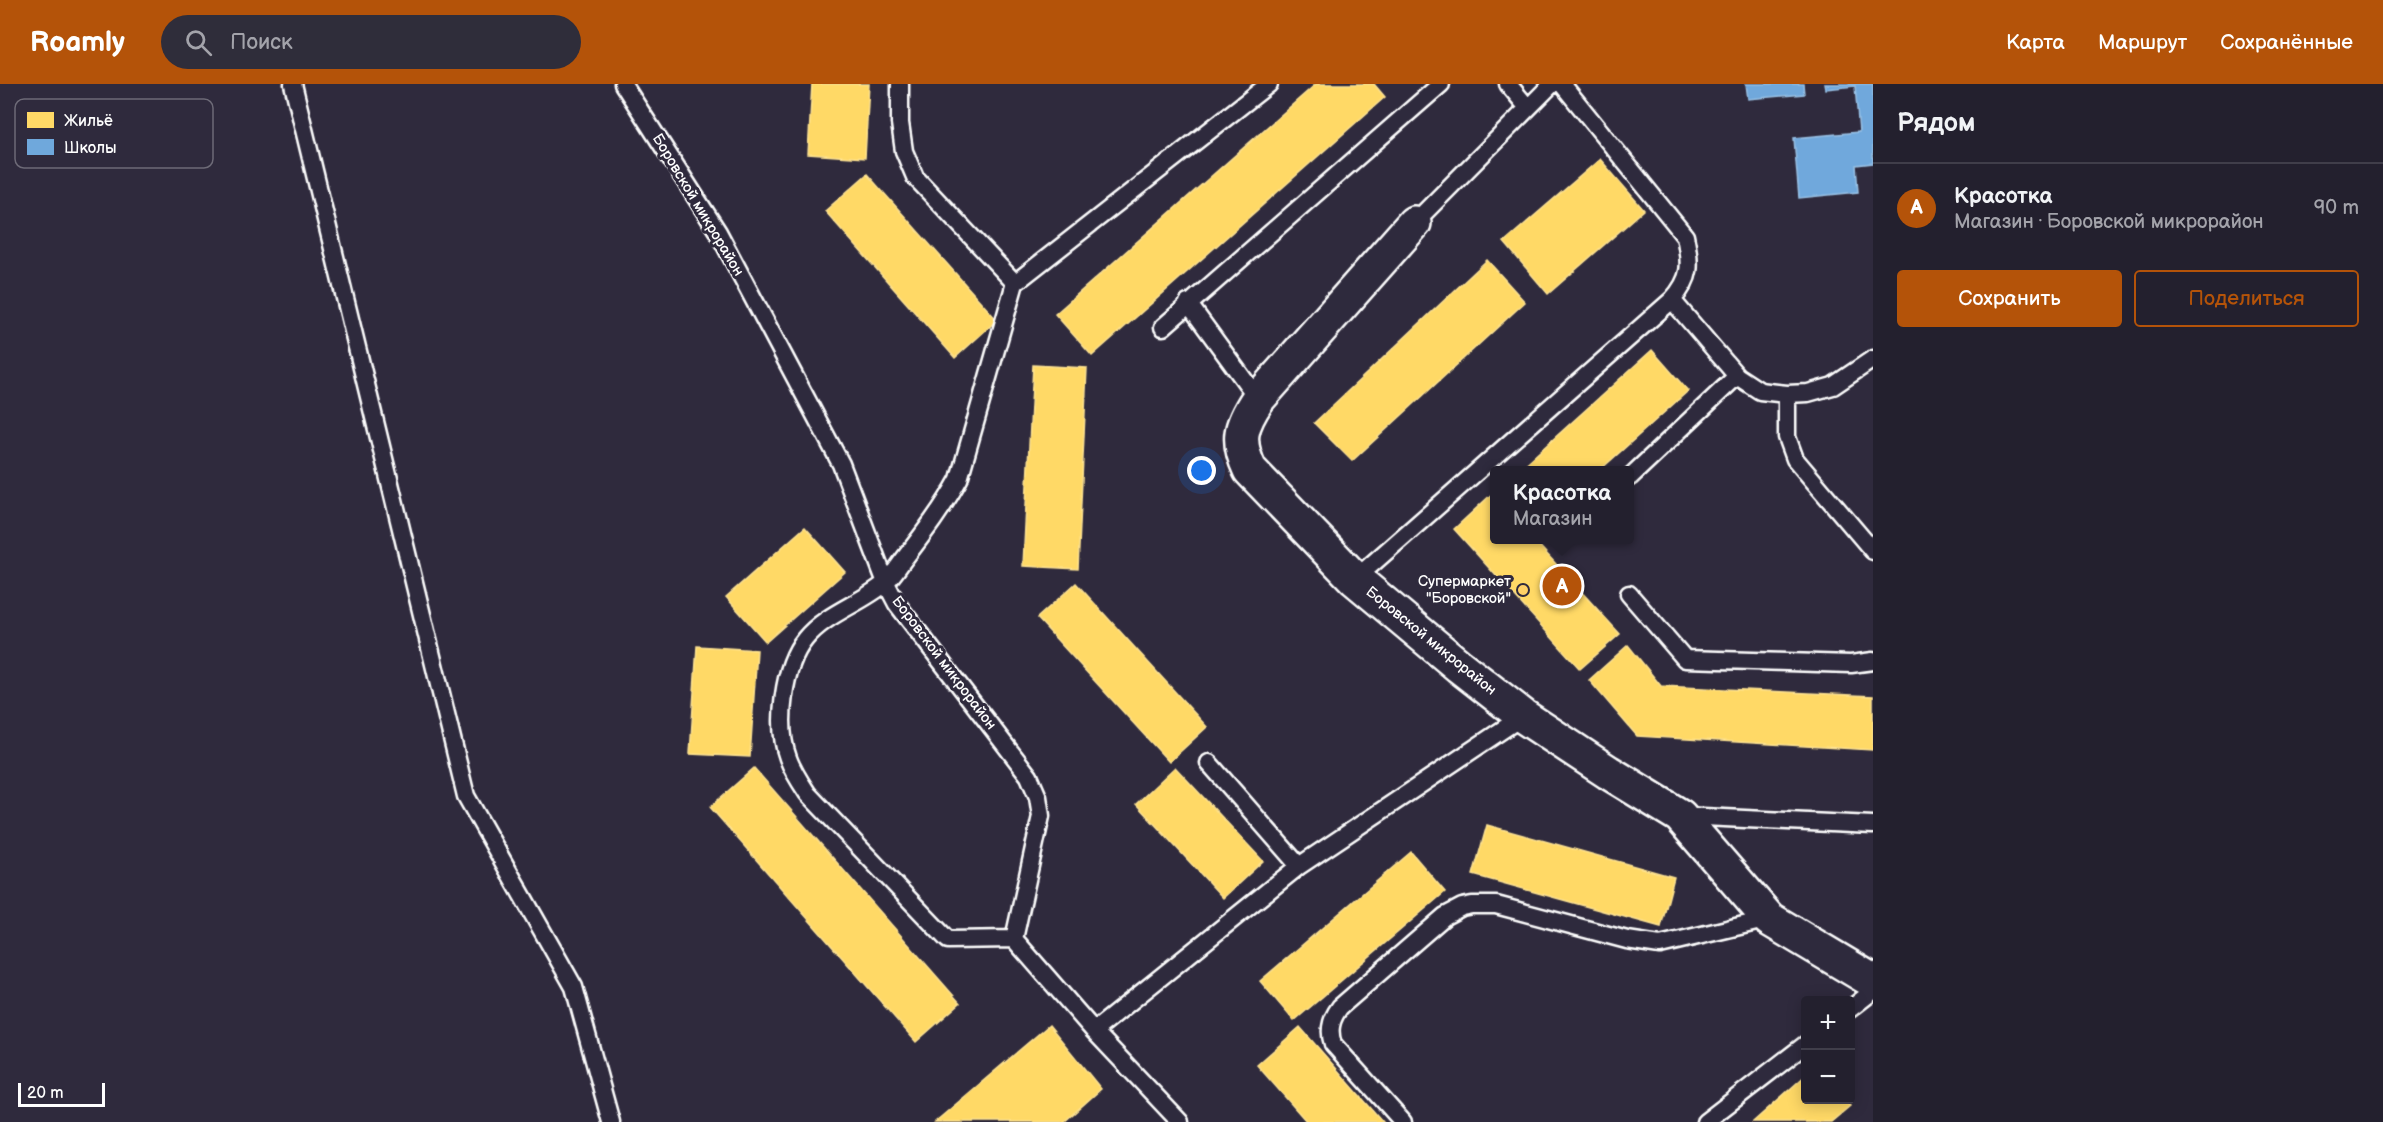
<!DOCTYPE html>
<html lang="ru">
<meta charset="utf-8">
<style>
body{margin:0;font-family:"Balsamiq Sans",sans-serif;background:#2f2d3a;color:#f1f3f6}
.controls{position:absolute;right:18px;bottom:18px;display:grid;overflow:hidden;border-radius:6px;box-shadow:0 3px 15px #0003}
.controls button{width:54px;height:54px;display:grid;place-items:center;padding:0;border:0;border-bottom:2px solid #403e4a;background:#23202e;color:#f1f3f6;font:30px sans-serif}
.scale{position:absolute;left:18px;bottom:15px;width:87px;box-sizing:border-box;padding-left:6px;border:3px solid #fff;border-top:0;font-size:16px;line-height:21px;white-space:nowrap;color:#fff;-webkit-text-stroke:4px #2f2a3d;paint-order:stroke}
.you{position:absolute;left:1202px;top:387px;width:21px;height:21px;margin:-15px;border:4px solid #fff;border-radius:50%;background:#1a73e8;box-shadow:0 0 0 9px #1a73e833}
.badge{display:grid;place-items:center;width:39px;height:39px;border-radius:50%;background:#b45309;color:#fff;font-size:20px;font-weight:700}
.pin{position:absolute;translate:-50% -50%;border:3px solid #fff;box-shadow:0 2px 6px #0006}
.popup{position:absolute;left:1490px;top:382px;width:144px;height:78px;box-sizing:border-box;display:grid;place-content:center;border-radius:6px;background:#23202e;filter:drop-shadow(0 2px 4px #0005);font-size:20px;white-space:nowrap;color:#a3a3aa}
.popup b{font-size:22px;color:#f1f3f6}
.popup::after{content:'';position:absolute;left:50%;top:100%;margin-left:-12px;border:12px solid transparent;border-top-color:#23202e}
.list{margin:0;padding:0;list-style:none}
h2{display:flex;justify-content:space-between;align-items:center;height:78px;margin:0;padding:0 24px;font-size:26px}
h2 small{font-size:20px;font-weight:400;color:#a3a3aa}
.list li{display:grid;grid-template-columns:39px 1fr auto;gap:18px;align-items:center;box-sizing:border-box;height:90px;padding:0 24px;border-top:2px solid #403e4a}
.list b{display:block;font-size:22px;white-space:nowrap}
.list p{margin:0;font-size:20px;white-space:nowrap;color:#a3a3aa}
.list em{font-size:20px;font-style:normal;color:#a3a3aa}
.actions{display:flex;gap:12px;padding:18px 24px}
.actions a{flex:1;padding:14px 0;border:2px solid #b45309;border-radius:6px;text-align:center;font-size:21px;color:#b45309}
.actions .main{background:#b45309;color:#fff}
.icon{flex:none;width:33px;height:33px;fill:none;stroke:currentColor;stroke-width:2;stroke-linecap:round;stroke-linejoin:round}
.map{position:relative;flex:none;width:1873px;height:1038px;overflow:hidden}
header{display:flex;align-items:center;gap:36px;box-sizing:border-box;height:84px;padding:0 30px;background:#b45309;color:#fff}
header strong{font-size:28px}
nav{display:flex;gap:33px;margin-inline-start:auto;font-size:21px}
.search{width:420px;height:54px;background:#2f2d3a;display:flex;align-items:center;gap:15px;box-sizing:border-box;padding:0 21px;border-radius:33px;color:#a3a3aa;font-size:22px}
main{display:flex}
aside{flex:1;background:#23202e}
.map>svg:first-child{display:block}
.homes{fill:#ffd966;stroke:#ffe494;stroke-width:1.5}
.schools{fill:#6fa8dc;stroke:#9ac2e6;stroke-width:1.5}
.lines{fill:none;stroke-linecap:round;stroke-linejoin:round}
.service-casing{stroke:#fff;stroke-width:21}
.minor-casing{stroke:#fff;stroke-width:38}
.service{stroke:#2f2a3d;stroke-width:16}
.minor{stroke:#2f2a3d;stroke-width:33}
.poi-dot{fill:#ffd166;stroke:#2f2a3d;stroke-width:2}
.labels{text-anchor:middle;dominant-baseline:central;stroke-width:6;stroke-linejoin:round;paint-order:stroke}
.street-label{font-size:15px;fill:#fff;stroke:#2f2a3d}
.poi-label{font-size:15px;fill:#fff;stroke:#2f2a3d;text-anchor:end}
.key{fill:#2f2a3d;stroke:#6d6a77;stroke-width:1.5}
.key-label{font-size:16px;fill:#fff}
</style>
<header>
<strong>Roamly</strong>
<div class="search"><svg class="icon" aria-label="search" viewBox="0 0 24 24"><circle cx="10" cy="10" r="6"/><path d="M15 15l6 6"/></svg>Поиск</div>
<nav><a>Карта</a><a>Маршрут</a><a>Сохранённые</a></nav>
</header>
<main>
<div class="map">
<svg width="1873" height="1038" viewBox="0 0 1873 1038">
<rect width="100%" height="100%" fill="#2f2a3d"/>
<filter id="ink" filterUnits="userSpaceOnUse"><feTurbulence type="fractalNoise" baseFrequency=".0167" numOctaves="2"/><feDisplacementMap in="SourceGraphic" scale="12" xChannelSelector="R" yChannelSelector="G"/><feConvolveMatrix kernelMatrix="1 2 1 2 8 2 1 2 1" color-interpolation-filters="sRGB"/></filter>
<g filter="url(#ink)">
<path class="homes" d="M812,0H869L865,74L808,70Z
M1316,0H1374L1385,13L1092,272L1055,230Z
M1600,75L1644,126L1548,210L1504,158Z
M867,90L997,236L955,274L825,127Z
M1487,176L1525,218L1352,377L1314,339Z
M1652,266L1688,307L1600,386H1519Z
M1033,281L1087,284L1078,485L1023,482Z
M1494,408V456H1534L1620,550L1580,585L1454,445Z
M805,443L845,488L766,558L726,513Z
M1076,499L1207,643L1169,678L1037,534Z
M1628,561L1661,602L1873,612V666L1637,652L1589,596Z
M697,562L757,566L750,673L690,670Z
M1175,683L1263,777L1223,814L1136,720Z
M754,684L960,919L916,958L710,723Z
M1487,741L1674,793L1661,843L1473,791Z
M1411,768L1445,808L1294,937L1260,897Z
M1049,941L1101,1005L1064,1038H935Z
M1300,943L1383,1038H1307L1257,981Z
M1806,991V1016H1844L1850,1022L1831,1038H1753Z"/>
<path class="schools" d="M1746,0H1803L1804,10L1748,15Z
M1825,0H1873V79L1856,81L1858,108L1799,114L1794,54L1859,48L1855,2L1826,5Z"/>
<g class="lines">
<g class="service-casing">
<path id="service" d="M293,0L466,712L574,903L611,1038
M623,0L718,148L841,380L886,499L897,520L1029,692L1038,713L1041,732L1014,855L1094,947L1180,1038
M900,0V39L904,67L915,93L1015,199
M1508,0L1528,24
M1562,0L1685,152C1691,180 1692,194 1672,216
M1414,139L1552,0
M1188,219L1258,315
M1163,243L1441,0
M1787,310V353L1795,375L1873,467
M1630,393L1737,292L1760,307L1787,310L1808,309L1833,302L1873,275
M1355,495L1672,216L1737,292
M1629,510L1685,575L1851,580L1873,577
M1209,679L1299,782
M1682,732L1873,741
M1014,855L948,856L808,710C800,698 793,688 788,674C776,642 783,582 805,555C825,530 860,520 884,500C892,493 898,483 904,475C924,449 943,424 959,395L1015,199L1269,0
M1850,925L1873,907
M1094,947L1299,782L1523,632
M1403,1038L1333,960C1328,946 1331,935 1340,923L1445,832L1462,823L1472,821H1496L1627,856L1660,861L1769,835
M1705,1038L1806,960"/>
</g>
<g class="minor-casing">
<path id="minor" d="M1414,139L1258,315C1240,342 1236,356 1250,386L1355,495L1459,582L1523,632L1608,688L1680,732L1769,835L1873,897"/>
</g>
<use href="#service" class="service"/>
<use href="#minor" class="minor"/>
</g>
</g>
<circle class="poi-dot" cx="1523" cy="506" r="6"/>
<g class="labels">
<g class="street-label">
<text transform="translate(698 121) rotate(59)">Боровской микрорайон</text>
<text transform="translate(1431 557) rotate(39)">Боровской микрорайон</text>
<text transform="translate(944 579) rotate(53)">Боровской микрорайон</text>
</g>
<g class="poi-label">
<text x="1511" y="497">Супермаркет<tspan x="1511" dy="17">"Боровской"</tspan></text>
</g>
</g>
<rect x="15" y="15" width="198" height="69" rx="9" class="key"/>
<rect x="27" y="28" width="27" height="16" fill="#ffd966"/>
<rect x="27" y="55" width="27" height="16" fill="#6fa8dc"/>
<g class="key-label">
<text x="64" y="42">Жильё</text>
<text x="64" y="69">Школы</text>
</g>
</svg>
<div class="controls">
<button>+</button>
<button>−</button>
</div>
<div class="scale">20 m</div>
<div class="you"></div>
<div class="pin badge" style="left:1562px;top:502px">A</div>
<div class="popup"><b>Красотка</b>Магазин</div>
</div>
<aside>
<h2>Рядом<small></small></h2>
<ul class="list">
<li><span class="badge">A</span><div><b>Красотка</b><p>Магазин · Боровской микрорайон</p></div><em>90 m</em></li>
</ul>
<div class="actions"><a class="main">Сохранить</a><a>Поделиться</a></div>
</aside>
</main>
